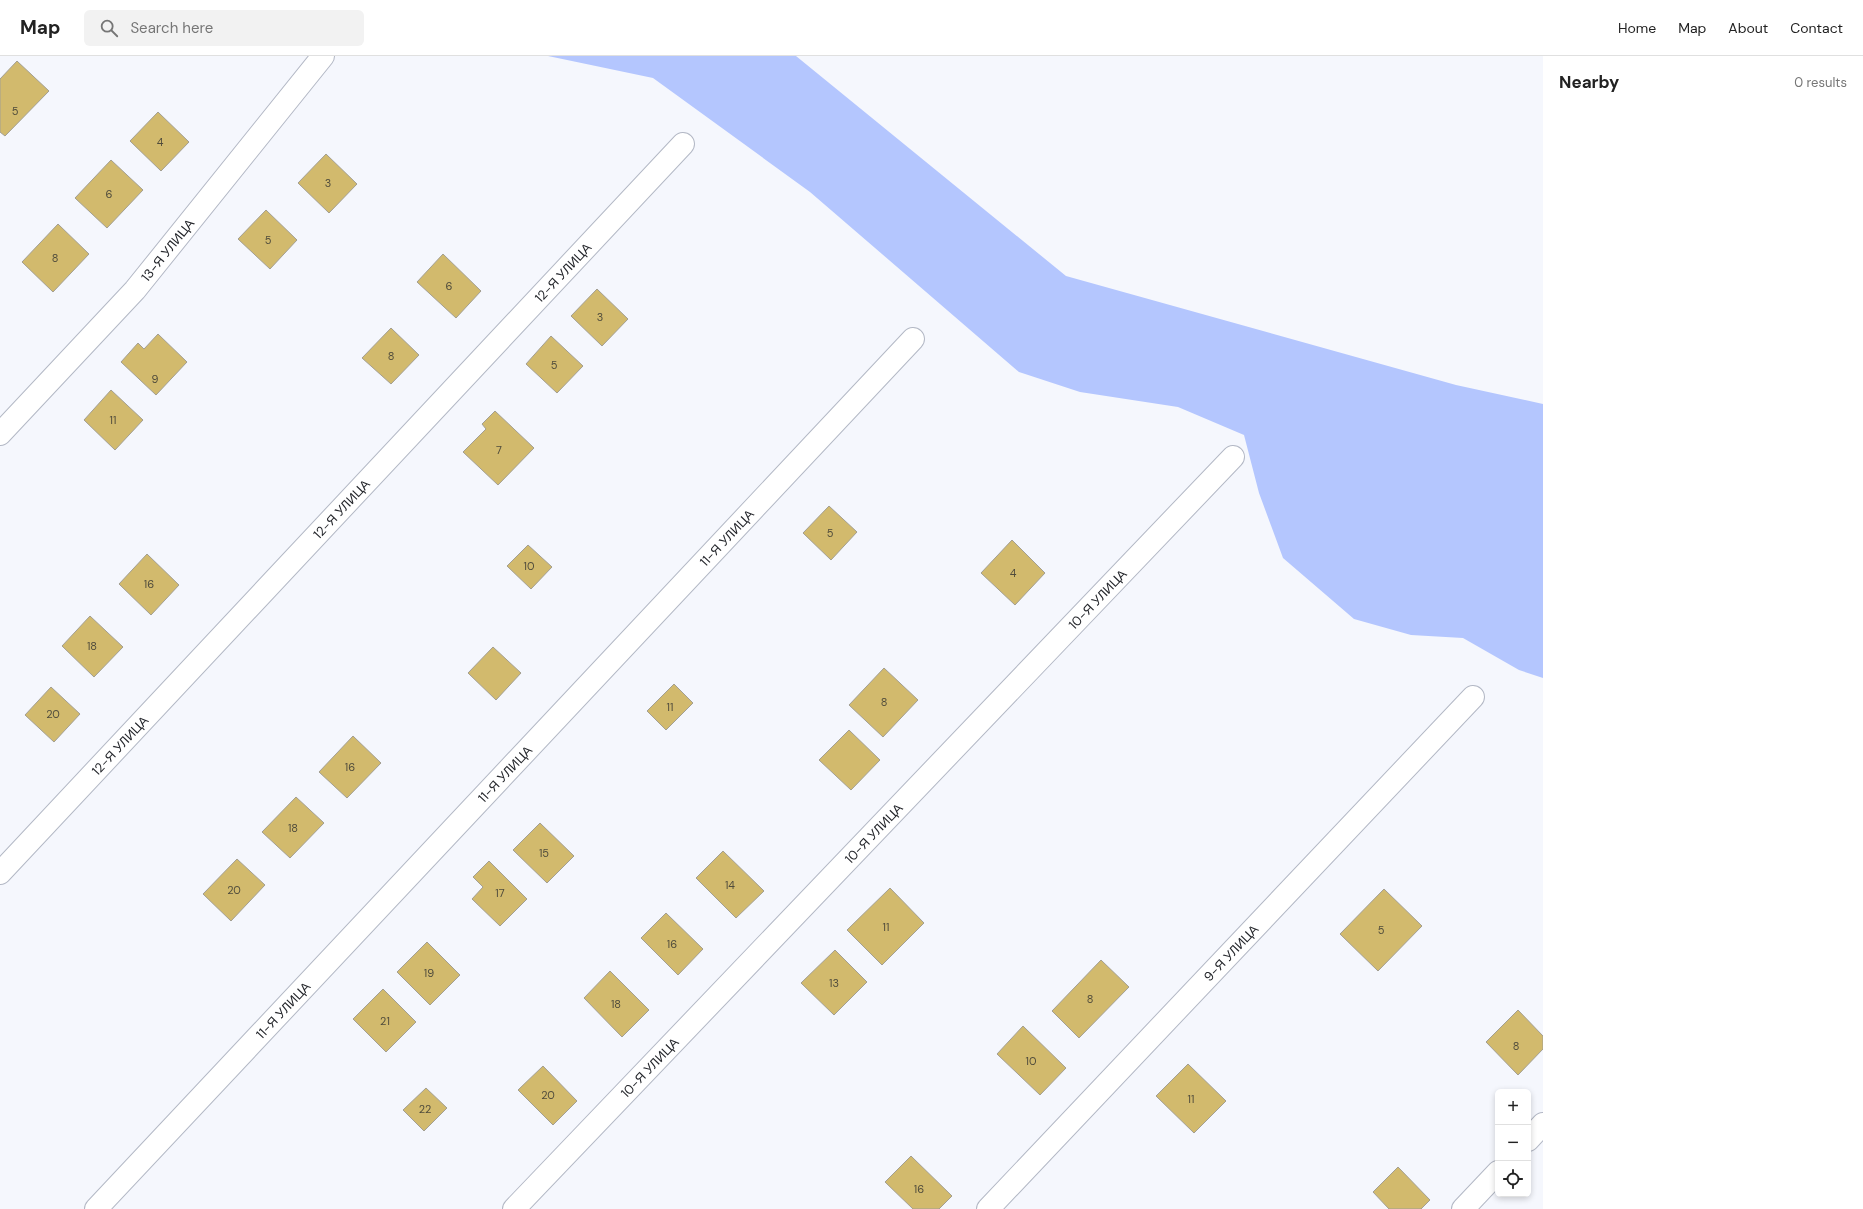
<!DOCTYPE html>
<meta charset="utf-8">
<style>
body{margin:0;font-family:"DM Sans",sans-serif;background:#f2f2f2;color:#222}
.controls{position:absolute;right:12px;bottom:12px;display:grid;overflow:hidden;border-radius:6px;box-shadow:0 2px 6px #0003}
.controls button{width:36px;height:36px;display:grid;place-items:center;padding:0;border:0;border-bottom:1px solid #e0e0e0;background:#fff;color:#222;font:20px sans-serif}
.list{margin:0;padding:0;list-style:none}
h2{display:flex;justify-content:space-between;align-items:center;height:52px;margin:0;padding:0 16px;font-size:17px}
h2 small{font-size:13px;font-weight:400;color:#767676}
.icon{flex:none;width:22px;height:22px;fill:none;stroke:currentColor;stroke-width:2;stroke-linecap:round;stroke-linejoin:round}
.map{position:relative;flex:none;width:1543px;height:1153px;overflow:hidden}
header{display:flex;align-items:center;gap:24px;box-sizing:border-box;height:56px;padding:0 20px;background:#fff;border-bottom:1px solid #e0e0e0}
header strong{font-size:19px}
nav{display:flex;gap:22px;margin-inline-start:auto;font-size:14px}
.search{width:280px;height:36px;background:#f2f2f2;display:flex;align-items:center;gap:10px;box-sizing:border-box;padding:0 14px;border-radius:6px;color:#767676;font-size:15px}
main{display:flex}
aside{flex:1;background:#fff}
.map>svg:first-child{display:block}
.green{fill:#b4c6fe}
.building{fill:#d2ba6d;stroke:#a39f92}
.lines{fill:none;stroke-linecap:round;stroke-linejoin:round}
.minor-casing{stroke:#b3b8c5;stroke-width:24}
.minor{stroke:#fff;stroke-width:22}
.labels{text-anchor:middle;dominant-baseline:central;stroke-width:4;stroke-linejoin:round;paint-order:stroke}
.number-label{font-size:11px;fill:#504c3c}
.street-label{font-size:13px;fill:#25272c;stroke:#fff}
</style>
<header>
<strong>Map</strong>
<div class="search"><svg class="icon" aria-label="search" viewBox="0 0 24 24"><circle cx="10" cy="10" r="6"/><path d="M15 15l6 6"/></svg>Search here</div>
<nav><a>Home</a><a>Map</a><a>About</a><a>Contact</a></nav>
</header>
<main>
<div class="map">
<svg width="1543" height="1153" viewBox="0 0 1543 1153">
<rect width="100%" height="100%" fill="#f5f7fd"/>
<path class="green" d="M548,0H796L1066,220L1456,329L1543,348V622L1519,614L1463,582L1411,579L1354,563L1283,502L1259,437L1244,379L1178,351L1080,336L1019,316L810,136L653,22Z"/>
<path class="building" d="M17,5L49,35L5,80L0,76V23Z
M158,56L189,86L161,115L130,85Z
M326,98L357,128L329,157L298,127Z
M111,104L143,134L107,172L75,142Z
M266,154L297,184L270,213L238,183Z
M58,168L89,198L53,236L22,206Z
M443,198L481,235L456,262L417,226Z
M597,233L628,263L602,290L571,260Z
M391,272L419,299L391,328L362,302Z
M158,278L187,306L156,339L121,306L138,287L144,293Z
M551,280L583,310L557,337L526,308Z
M111,334L143,364L115,394L84,364Z
M495,355L534,392L498,429L463,396L486,373L482,368Z
M829,450L857,476L831,504L803,477Z
M1012,484L1045,517L1015,549L981,517Z
M528,489L552,511L531,533L507,510Z
M147,498L179,529L151,559L119,528Z
M90,560L123,591L94,621L62,590Z
M493,591L521,617L496,644L468,617Z
M884,612L918,644L883,681L849,649Z
M674,628L693,647L666,674L647,655Z
M51,631L80,658L54,686L25,659Z
M849,674L880,704L851,734L819,704Z
M353,680L381,707L347,742L319,716Z
M296,741L324,767L290,802L262,776Z
M540,767L574,800L547,827L513,794Z
M723,795L764,835L736,862L696,822Z
M237,803L265,829L231,865L203,838Z
M489,805L527,843L500,870L472,843L483,831L473,821Z
M890,832L924,867L882,909L847,874Z
M1384,833L1422,870L1378,915L1340,878Z
M666,857L703,893L678,919L641,882Z
M427,886L460,919L430,949L397,916Z
M835,894L867,926L834,959L801,927Z
M1101,904L1129,931L1079,982L1052,955Z
M610,915L649,954L622,981L584,942Z
M383,933L416,966L386,996L353,963Z
M1518,954L1543,980V993L1518,1019L1486,986Z
M1023,970L1066,1012L1040,1039L997,998Z
M1188,1008L1226,1045L1194,1077L1156,1040Z
M543,1010L577,1045L553,1069L518,1034Z
M426,1032L447,1052L424,1075L403,1054Z
M911,1100L952,1140L939,1153H913L885,1126Z
M1398,1111L1430,1144L1421,1153H1389L1373,1136Z"/>
<g class="lines">
<g class="minor-casing">
<g id="minor">
<path id="s1" d="M0,378L135,234L323,0"/>
<path id="s2" d="M0,817L683,88"/>
<path d="M1528,1084L1543,1068"/>
<path id="s3" d="M96,1153L913,283"/>
<path id="s4" d="M514,1153L1233,401"/>
<path id="s5" d="M988,1153L1473,641"/>
<path d="M1463,1153L1498,1116"/>
</g>
</g>
<use href="#minor" class="minor"/>
</g>
<g class="labels">
<g class="number-label">
<text x="15" y="55">5</text>
<text x="160" y="86">4</text>
<text x="328" y="127">3</text>
<text x="109" y="138">6</text>
<text x="268" y="184">5</text>
<text x="55" y="202">8</text>
<text x="449" y="230">6</text>
<text x="600" y="261">3</text>
<text x="391" y="300">8</text>
<text x="554" y="309">5</text>
<text x="155" y="323">9</text>
<text x="113" y="364">11</text>
<text x="499" y="394">7</text>
<text x="830" y="477">5</text>
<text x="529" y="510">10</text>
<text x="1013" y="517">4</text>
<text x="149" y="528">16</text>
<text x="92" y="590">18</text>
<text x="884" y="646">8</text>
<text x="670" y="651">11</text>
<text x="53" y="658">20</text>
<text x="350" y="711">16</text>
<text x="293" y="772">18</text>
<text x="544" y="797">15</text>
<text x="730" y="829">14</text>
<text x="234" y="834">20</text>
<text x="500" y="837">17</text>
<text x="886" y="871">11</text>
<text x="1381" y="874">5</text>
<text x="672" y="888">16</text>
<text x="429" y="917">19</text>
<text x="834" y="927">13</text>
<text x="1090" y="943">8</text>
<text x="616" y="948">18</text>
<text x="385" y="965">21</text>
<text x="1516" y="990">8</text>
<text x="1031" y="1005">10</text>
<text x="548" y="1039">20</text>
<text x="1191" y="1043">11</text>
<text x="425" y="1053">22</text>
<text x="919" y="1133">16</text>
</g>
<g class="street-label">
<text stroke="none"><textPath href="#s1" startOffset="249">13-Я УЛИЦА</textPath></text>
<text stroke="none"><textPath href="#s2" startOffset="823">12-Я УЛИЦА</textPath></text>
<text stroke="none"><textPath href="#s2" startOffset="499">12-Я УЛИЦА</textPath></text>
<text stroke="none"><textPath href="#s3" startOffset="921">11-Я УЛИЦА</textPath></text>
<text stroke="none"><textPath href="#s4" startOffset="844">10-Я УЛИЦА</textPath></text>
<text stroke="none"><textPath href="#s2" startOffset="175">12-Я УЛИЦА</textPath></text>
<text stroke="none"><textPath href="#s3" startOffset="597">11-Я УЛИЦА</textPath></text>
<text stroke="none"><textPath href="#s4" startOffset="520">10-Я УЛИЦА</textPath></text>
<text stroke="none"><textPath href="#s5" startOffset="353">9-Я УЛИЦА</textPath></text>
<text stroke="none"><textPath href="#s3" startOffset="273">11-Я УЛИЦА</textPath></text>
<text stroke="none"><textPath href="#s4" startOffset="196">10-Я УЛИЦА</textPath></text>
</g>
</g>
</svg>
<div class="controls">
<button>+</button>
<button>−</button>
<button><svg class="icon" aria-label="locate" viewBox="0 0 24 24"><circle cx="12" cy="12" r="6"/><path d="M12 2v4M12 18v4M2 12h4M18 12h4"/></svg></button>
</div>
</div>
<aside>
<h2>Nearby<small>0 results</small></h2>
<ul class="list">
</ul>
</aside>
</main>
